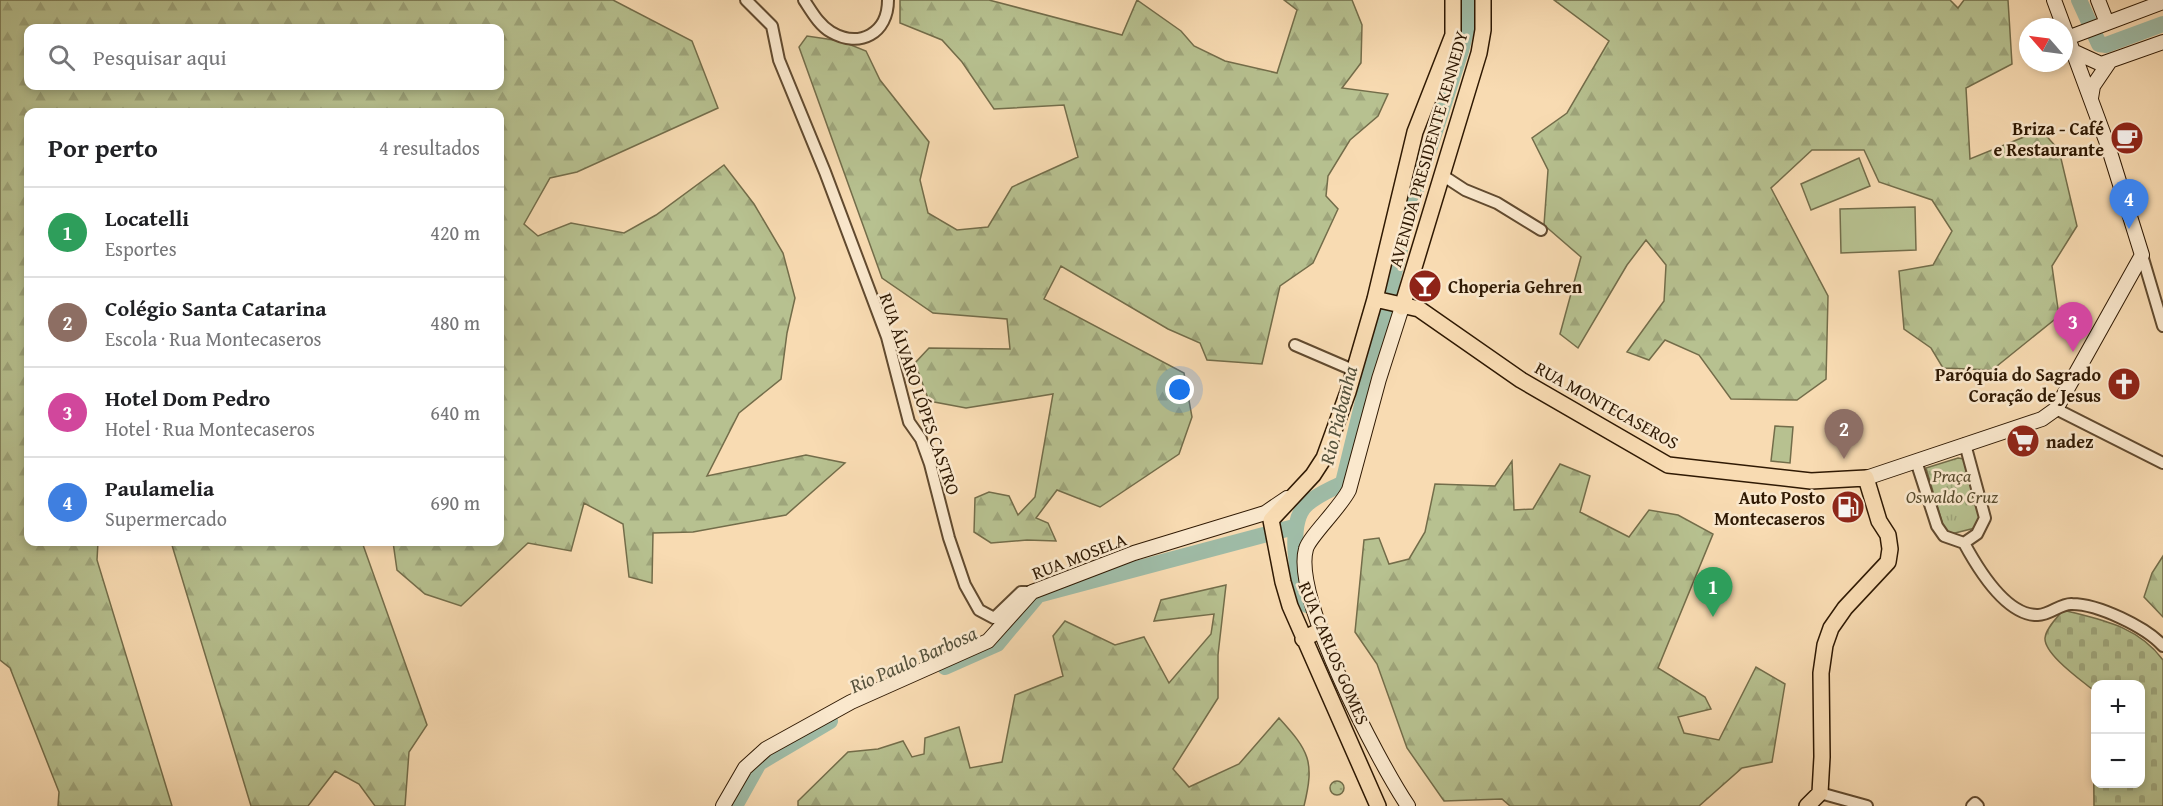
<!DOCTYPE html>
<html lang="pt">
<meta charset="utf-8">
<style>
body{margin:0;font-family:"Gentium Book Plus",serif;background:#f2f2f2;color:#202124}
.controls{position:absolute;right:18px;bottom:18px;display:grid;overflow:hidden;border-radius:12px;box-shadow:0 3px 9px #0003}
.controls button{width:54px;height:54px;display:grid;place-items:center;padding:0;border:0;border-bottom:2px solid #e0e0e0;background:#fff;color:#202124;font:30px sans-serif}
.compass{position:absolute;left:2019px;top:18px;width:54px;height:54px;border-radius:50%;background:#fff;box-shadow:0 3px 9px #0003;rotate:298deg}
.you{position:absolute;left:1180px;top:390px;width:21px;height:21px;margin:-15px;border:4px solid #fff;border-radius:50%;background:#1a73e8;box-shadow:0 0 0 9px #1a73e833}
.badge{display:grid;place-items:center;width:39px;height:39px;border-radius:50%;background:#111827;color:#fff;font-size:20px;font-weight:700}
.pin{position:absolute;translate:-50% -50px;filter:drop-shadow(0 2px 3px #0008)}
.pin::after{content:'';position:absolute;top:32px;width:21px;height:18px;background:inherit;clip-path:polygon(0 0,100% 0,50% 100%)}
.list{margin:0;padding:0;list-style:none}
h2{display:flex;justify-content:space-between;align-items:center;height:78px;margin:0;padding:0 24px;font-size:26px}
h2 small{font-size:20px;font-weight:400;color:#757577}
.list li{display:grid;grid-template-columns:39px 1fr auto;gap:18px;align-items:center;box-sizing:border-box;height:90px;padding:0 24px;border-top:2px solid #e0e0e0}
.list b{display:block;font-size:22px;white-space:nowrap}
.list p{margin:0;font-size:20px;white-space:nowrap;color:#757577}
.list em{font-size:20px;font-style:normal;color:#757577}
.icon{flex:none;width:33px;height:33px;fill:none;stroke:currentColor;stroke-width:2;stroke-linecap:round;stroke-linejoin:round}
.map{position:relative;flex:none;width:2163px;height:806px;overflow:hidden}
.search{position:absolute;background:#fff;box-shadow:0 3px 9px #0003;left:24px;top:24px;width:480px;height:66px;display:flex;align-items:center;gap:15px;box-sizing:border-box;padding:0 21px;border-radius:12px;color:#757577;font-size:22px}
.panel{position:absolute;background:#fff;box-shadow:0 3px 9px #0003;left:24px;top:108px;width:480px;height:438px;border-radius:12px}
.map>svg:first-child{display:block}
.grass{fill:#b7c190;stroke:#736d4a;stroke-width:1.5}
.forest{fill:url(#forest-firs);stroke:#736d4a;stroke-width:1.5;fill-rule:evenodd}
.cemetery{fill:url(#cemetery-stones);stroke:#736d4a;stroke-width:1.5;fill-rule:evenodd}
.park{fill:url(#park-tufts);stroke:#736d4a;stroke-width:1.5}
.garden{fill:url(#garden-dots);stroke:#736d4a;stroke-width:1.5}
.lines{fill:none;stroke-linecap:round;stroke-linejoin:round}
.river{stroke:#9fbca7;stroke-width:16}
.street-casing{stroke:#614a2f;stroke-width:14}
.secondary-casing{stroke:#2f1903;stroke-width:16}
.primary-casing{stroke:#2f1903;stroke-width:18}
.street{stroke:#fae8cd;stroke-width:10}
.secondary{stroke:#fae8cd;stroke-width:14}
.primary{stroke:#f8dbb2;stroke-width:15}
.labels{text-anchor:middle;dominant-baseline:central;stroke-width:5;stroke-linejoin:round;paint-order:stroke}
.poi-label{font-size:18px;font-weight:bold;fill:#2f1903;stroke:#fae8cd;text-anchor:end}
.street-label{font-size:18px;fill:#2f1903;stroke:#fae8cd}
.park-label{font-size:18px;font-style:italic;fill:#584b2d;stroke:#fae8cd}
.water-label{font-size:20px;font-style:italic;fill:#56523c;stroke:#fae8cd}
</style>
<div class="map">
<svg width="2163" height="806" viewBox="0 0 2163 806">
<defs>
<pattern id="forest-firs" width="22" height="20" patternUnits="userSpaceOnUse" patternTransform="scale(1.5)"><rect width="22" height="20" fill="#b7c190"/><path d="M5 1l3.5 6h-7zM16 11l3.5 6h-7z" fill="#9ea57b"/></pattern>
<pattern id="cemetery-stones" width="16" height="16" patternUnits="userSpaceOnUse" patternTransform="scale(1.5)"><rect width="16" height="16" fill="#b7c190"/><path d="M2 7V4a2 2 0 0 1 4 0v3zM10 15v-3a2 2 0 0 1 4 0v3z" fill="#9ea57b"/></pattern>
<pattern id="park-tufts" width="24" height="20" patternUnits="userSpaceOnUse" patternTransform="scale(1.5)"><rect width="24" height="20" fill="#b7c190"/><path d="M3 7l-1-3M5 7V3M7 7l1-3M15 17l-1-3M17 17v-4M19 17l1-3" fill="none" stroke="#9ea57b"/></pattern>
<pattern id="garden-dots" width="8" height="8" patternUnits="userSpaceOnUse" patternTransform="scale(1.5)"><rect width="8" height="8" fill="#b7c190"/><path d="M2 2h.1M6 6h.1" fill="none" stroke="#9ea57b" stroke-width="1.8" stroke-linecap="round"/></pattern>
</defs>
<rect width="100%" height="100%" fill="#f8dbb2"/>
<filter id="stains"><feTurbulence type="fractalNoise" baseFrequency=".00333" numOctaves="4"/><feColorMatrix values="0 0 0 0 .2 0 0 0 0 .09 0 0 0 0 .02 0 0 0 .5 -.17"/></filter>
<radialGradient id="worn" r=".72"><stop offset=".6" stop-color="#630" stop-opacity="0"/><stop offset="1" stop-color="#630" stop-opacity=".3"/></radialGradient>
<path class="grass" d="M1859,158L1870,186L1811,210L1801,184Z
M1915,207L1916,250L1841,253L1840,209Z
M1775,426L1793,427L1790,463L1771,461Z"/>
<path class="forest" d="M0,0H613L692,41L718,108L577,172L550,178L524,224L538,236L571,223L624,233L656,215L724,165L754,204L783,253L795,298L787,333L781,379L739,413L707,476L806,455L845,463L786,515L693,532L653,533L652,583L629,577L623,524L584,503L571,551L528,543L461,606L425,594L397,570L393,542H500V112H28V542H98L97,560L172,806H58L59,792L10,668L0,660ZM28,28H500V86H28Z
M900,0H989L1122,35L1137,0L1181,31L1194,46L1225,61L1277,73L1297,10L1284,0H1352L1362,25L1361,63L1342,88L1388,94L1378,116L1350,140L1328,176L1326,196L1338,209L1313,263L1280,286L1262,364L1207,360L1200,343L1168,329L1061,266L1044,299L1184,373L1192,417L1179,454L1100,507L1057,490L1036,518L1048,523L1056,541L1027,540L991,543L974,532L975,498L989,492L1009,496L1018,515L1035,497L1053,394L966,408L929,401L915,363L929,348L1010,349L1007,319L933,313L882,278L799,47L807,36L841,41L866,51L880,80L929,142L920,180L928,213L957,230L988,227L1012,187L1078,157L1064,105L994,109L962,62L942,40L900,23Z
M1554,0H1950L1958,8L1964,0H2008L2012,64L1966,88L1970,159L2041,130L2059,150L2077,226L2052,266L2059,316L1992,370L1943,368L1931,348L1904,329L1899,271L1933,265L1952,231L1932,200L1879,182L1864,150H1812L1771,188L1828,296L1826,379L1797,400L1731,399L1699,355L1665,340L1649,360L1627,352L1664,301L1666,265L1646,240L1627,265L1578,348L1560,334L1581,257L1544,225L1548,170L1532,138L1567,113L1609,41Z
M1512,461L1514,510L1533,509L1560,464L1590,476L1580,512L1629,537L1649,510L1678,515L1713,534L1658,668L1705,697L1711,709L1678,717L1684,733L1719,740L1756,667L1785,684L1772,762L1742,768L1699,806H1510L1502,799L1444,801L1407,748L1377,664L1355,632L1364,540L1379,538L1389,564L1409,559L1425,532L1435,484L1495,486Z
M171,542H362L427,725L409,752L405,806H375L359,784L335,771L308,806H251Z
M2163,556V617L2144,597L2152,573Z
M1226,585L1218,655V698L1173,769L1189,787L1239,764L1279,718C1309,751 1315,761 1304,806H798V801L848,752L878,749L903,741L912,757L924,754L925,738L959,727L970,768L1002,762L1015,695L1063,676L1053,636L1065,621L1115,645L1144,637L1169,683L1211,634L1214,614L1154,621L1161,600Z"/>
<path class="cemetery" d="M2063,610C2102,620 2138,626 2163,660V806H2094L2093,690C2081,680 2044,654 2045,638C2046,628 2057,618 2063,610ZM2096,684H2140V784H2096Z"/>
<path class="park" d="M1958,458L1964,459L1980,516L1975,528L1951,534L1945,532L1926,468Z"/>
<path class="garden" d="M1330 788a7 7 0 1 1 14 0a7 7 0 1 1-14 0Z"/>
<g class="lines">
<path class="river" d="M2079,0L2099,44L2106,45L2163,24
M1307,605C1297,582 1287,523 1306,505C1316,495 1332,489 1343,483L1410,208L1461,51L1467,27L1469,0
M945,667L997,644L1038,595L1294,527
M735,806L759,763L830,721"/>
<g class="street-casing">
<path id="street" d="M746,0L772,26L779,60L825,172L887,337L909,422L921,439L930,464L949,538L965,585L979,610L994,618L1021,592H1032
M804,0C812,12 819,25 831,32C860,49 888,33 888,0
M1442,175L1465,190L1497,203L1541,230
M2142,255L2163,326
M1295,345L1353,370
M2056,409L2163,463
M1916,461L1937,526L1944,536L1964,543L1977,534L1985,518L1965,444
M1964,543C1977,567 2006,616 2038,615C2050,615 2061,603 2072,604C2098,604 2146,627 2163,646
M1820,793L1867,806
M1972,806L1975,803L1978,806"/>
</g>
<g class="secondary-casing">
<path id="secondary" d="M2098,0L2107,23
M2070,37L2163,2
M2075,52L2101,64L2163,42
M2091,98L2093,86L2110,61
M1402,307L1379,379L1349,490C1340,508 1309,537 1306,549C1292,598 1378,761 1408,806
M1866,478L2042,419L2056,409L2142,255L2108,146L2054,0
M723,806L745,768L766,749L851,702L988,641L1032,592L1134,553L1265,513L1287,498"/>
</g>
<g class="primary-casing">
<path id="primary" d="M1375,299L1419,309L1521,380L1668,465L1811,481L1866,478L1879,521L1888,535L1890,549L1888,562L1845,608L1831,628L1825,645L1821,673L1822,757L1820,793L1807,806
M1402,307L1479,53L1483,30V0
M1303,639L1321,630
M1378,806L1290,606L1283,582L1271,520L1313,475L1324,458L1348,392L1375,299L1415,132L1453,35V0"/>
</g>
<use href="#street" class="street"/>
<use href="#secondary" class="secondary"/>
<use href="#primary" class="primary"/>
</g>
<defs>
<g id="cafe-disc" transform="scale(1.725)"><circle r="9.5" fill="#8f2418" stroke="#fae8cd"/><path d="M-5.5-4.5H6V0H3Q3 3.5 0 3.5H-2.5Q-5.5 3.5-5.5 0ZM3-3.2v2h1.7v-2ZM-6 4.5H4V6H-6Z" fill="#fff"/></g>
<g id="bar-disc" transform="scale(1.725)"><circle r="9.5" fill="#8f2418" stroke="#fae8cd"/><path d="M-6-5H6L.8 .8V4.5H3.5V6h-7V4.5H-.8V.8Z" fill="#fff"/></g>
<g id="church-disc" transform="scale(1.725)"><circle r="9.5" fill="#8f2418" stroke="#fae8cd"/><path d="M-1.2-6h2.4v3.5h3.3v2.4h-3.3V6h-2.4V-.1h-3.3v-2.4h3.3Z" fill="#fff"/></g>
<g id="supermarket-disc" transform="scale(1.725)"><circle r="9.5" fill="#8f2418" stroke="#fae8cd"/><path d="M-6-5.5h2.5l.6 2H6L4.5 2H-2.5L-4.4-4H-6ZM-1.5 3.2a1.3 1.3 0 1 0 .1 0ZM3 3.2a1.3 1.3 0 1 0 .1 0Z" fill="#fff"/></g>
<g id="fuel-disc" transform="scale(1.725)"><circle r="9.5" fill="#8f2418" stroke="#fae8cd"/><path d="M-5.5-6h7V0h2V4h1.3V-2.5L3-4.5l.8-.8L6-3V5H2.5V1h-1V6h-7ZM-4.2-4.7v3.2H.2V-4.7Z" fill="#fff"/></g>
</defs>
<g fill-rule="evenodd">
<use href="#cafe-disc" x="2127" y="138"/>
<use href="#bar-disc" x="1425" y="286"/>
<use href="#church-disc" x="2124" y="384"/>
<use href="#supermarket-disc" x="2023" y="441"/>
<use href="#fuel-disc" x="1848" y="507"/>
</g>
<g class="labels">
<g class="poi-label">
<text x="2104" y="128">Briza - Café<tspan x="2104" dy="21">e Restaurante</tspan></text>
<text x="1448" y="286" text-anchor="start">Choperia Gehren</text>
<text x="2101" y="374">Paróquia do Sagrado<tspan x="2101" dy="21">Coração de Jesus</tspan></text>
<text x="2046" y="441" text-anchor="start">nadez</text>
<text x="1825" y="497">Auto Posto<tspan x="1825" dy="21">Montecaseros</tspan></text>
</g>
<g class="street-label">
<text transform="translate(1428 149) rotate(-74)">AVENIDA PRESIDENTE KENNEDY</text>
<text transform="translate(920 394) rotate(71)">RUA ÁLVARO LÓPES CASTRO</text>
<text transform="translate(1607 405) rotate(29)">RUA MONTECASEROS</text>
<text transform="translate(1079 556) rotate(-21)">RUA MOSELA</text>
<text transform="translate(1334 653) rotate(67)">RUA CARLOS GOMES</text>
</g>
<g class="park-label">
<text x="1952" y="475">Praça<tspan x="1952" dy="21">Oswaldo Cruz</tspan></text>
</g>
<g class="water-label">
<text transform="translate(1338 415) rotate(-76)">Rio Piabanha</text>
<text transform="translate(913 659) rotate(-24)">Rio Paulo Barbosa</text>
</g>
</g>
<rect width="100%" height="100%" filter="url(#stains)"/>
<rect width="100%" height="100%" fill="url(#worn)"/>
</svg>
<div class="controls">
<button>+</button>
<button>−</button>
</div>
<svg class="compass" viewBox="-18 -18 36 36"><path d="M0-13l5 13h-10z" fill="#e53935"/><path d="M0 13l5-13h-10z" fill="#757577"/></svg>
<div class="you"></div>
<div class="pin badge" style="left:1713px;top:617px;background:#2e9e5b">1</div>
<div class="pin badge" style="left:1844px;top:459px;background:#8d6e63">2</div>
<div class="pin badge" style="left:2073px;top:352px;background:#d1479c">3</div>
<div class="pin badge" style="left:2129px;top:229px;background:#3f7fe0">4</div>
<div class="search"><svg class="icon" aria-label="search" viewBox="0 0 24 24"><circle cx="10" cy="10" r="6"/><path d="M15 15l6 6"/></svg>Pesquisar aqui</div>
<section class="panel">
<h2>Por perto<small>4 resultados</small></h2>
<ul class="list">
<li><span class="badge" style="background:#2e9e5b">1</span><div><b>Locatelli</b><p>Esportes</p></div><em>420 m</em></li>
<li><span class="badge" style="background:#8d6e63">2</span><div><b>Colégio Santa Catarina</b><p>Escola · Rua Montecaseros</p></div><em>480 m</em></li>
<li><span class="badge" style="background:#d1479c">3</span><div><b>Hotel Dom Pedro</b><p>Hotel · Rua Montecaseros</p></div><em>640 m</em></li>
<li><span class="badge" style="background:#3f7fe0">4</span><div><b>Paulamelia</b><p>Supermercado</p></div><em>690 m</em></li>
</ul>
</section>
</div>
